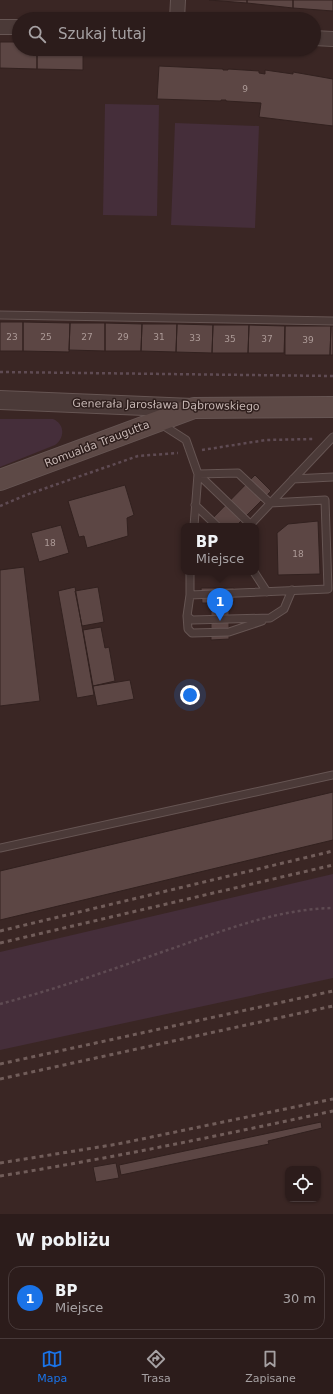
<!DOCTYPE html>
<html lang="pl">
<meta charset="utf-8">
<style>
body{margin:0;font-family:"DejaVu Sans",sans-serif;background:#342524;color:#f1f3f6}
.controls{position:absolute;right:12px;bottom:12px;display:grid;overflow:hidden;border-radius:8px;box-shadow:0 1px 3px #0004}
.controls button{width:36px;height:36px;display:grid;place-items:center;padding:0;border:0;border-bottom:1px solid #483a3a;background:#2c1c1b;color:#f1f3f6;font:20px sans-serif}
.you{position:absolute;left:190px;top:695px;width:14px;height:14px;margin:-10px;border:3px solid #fff;border-radius:50%;background:#1a73e8;box-shadow:0 0 0 6px #1a73e833}
.badge{display:grid;place-items:center;width:26px;height:26px;border-radius:50%;background:#1a73e8;color:#fff;font-size:13px;font-weight:700}
.pin{position:absolute;translate:-50% -33px;filter:drop-shadow(0 1px 2px #0008)}
.pin::after{content:'';position:absolute;top:21px;width:14px;height:12px;background:inherit;clip-path:polygon(0 0,100% 0,50% 100%)}
.popup{position:absolute;left:181px;top:523px;width:78px;height:52px;box-sizing:border-box;display:grid;place-content:center;border-radius:8px;background:#2c1c1b;filter:drop-shadow(0 1px 3px #0005);font-size:13px;white-space:nowrap;color:#a6a1a3}
.popup b{font-size:15px;color:#f1f3f6}
.popup::after{content:'';position:absolute;left:50%;top:100%;margin-left:-8px;border:8px solid transparent;border-top-color:#2c1c1b}
.list{margin:0;padding:0;list-style:none}
h2{display:flex;justify-content:space-between;align-items:center;height:52px;margin:0;padding:0 16px;font-size:17px}
h2 small{font-size:13px;font-weight:400;color:#a6a1a3}
.list li{display:grid;grid-template-columns:26px 1fr auto;gap:12px;align-items:center;box-sizing:border-box;height:64px;margin:0 8px 8px;padding:0 8px;border:1px solid #483a3a;border-radius:12px}
.list b{display:block;font-size:15px;white-space:nowrap}
.list p{margin:0;font-size:13px;white-space:nowrap;color:#a6a1a3}
.list em{font-size:13px;font-style:normal;color:#a6a1a3}
.icon{flex:none;width:22px;height:22px;fill:none;stroke:currentColor;stroke-width:2;stroke-linecap:round;stroke-linejoin:round}
.map{position:relative;flex:none;width:333px;height:1214px;overflow:hidden}
.search{position:absolute;background:#2c1c1b;box-shadow:0 1px 3px #0004;left:12px;right:12px;top:12px;height:44px;display:flex;align-items:center;gap:10px;box-sizing:border-box;padding:0 14px;border-radius:22px;color:#a6a1a3;font-size:15px}
.sheet{height:124px;background:#2c1c1b}
nav{display:flex;justify-content:space-around;align-items:center;box-sizing:border-box;height:56px;border-top:1px solid #483a3a;background:#2c1c1b;font-size:11px;color:#a6a1a3}
nav a{display:grid;justify-items:center;gap:2px}
nav .on{color:#1a73e8}
.map>svg:first-child{display:block}
.green{fill:#452e3a}
.building{fill:#5c4644;stroke:#32211f}
.lines{fill:none;stroke-linecap:round;stroke-linejoin:round}
.service-casing{stroke:#665553;stroke-width:9}
.minor-casing{stroke:#665553;stroke-width:16}
.tertiary-casing{stroke:#665553;stroke-width:20}
.secondary-casing{stroke:#665553;stroke-width:22}
.path{stroke:#5f4b53;stroke-width:2.5;stroke-dasharray:3 3;stroke-linecap:butt}
.service{stroke:#4b3a38;stroke-width:7}
.minor{stroke:#4b3a38;stroke-width:14}
.tertiary{stroke:#4b3a38;stroke-width:18}
.secondary{stroke:#5d4946;stroke-width:20}
.rail{stroke:#715d5a;stroke-width:3;stroke-dasharray:4 4;stroke-linecap:butt}
.labels{text-anchor:middle;dominant-baseline:central;stroke-width:3;stroke-linejoin:round;paint-order:stroke}
.number-label{font-size:9px;fill:#ac9a97}
.street-label{font-size:11px;fill:#c6b6b3;stroke:#2f1f1d}
</style>
<div class="map">
<svg width="333" height="1214" viewBox="0 0 333 1214">
<rect width="100%" height="100%" fill="#3a2624"/>
<path class="green" d="M105,104L159,105L157,216L103,215Z
M175,123L259,126L255,228L171,225Z
M0,419H53C65,424 65,438 55,445L0,467Z
M333,874V978L0,1050V952Z"/>
<path class="building" d="M209,0H247V3Z
M247,0H293V8L247,3Z
M293,0H333V11L293,8Z
M0,42H19V49H37V69L0,68Z
M37,49H83V70L37,69Z
M159,66L223,69V70H228V69L259,71V73L265,74V70L293,74V72L333,79V126L259,117L261,103L226,101V100H221V101L157,99Z
M0,322H23V351H0Z
M23,322L70,323L69,352L23,351Z
M70,323H105V351L69,350Z
M105,323L142,324L141,351H105Z
M142,324H177L176,352L141,351Z
M177,324L213,325L212,353L176,352Z
M213,325H249L248,353H212Z
M249,325L285,326L284,353H248Z
M285,326H331L330,355H285Z
M331,326H333V355H330Z
M255,475L271,491L236,526H205Z
M125,485L134,515L127,518L128,536L87,548L84,536L79,537L68,501Z
M318,521L320,574L278,575L277,533L288,524Z
M61,525L69,553L39,562L31,533Z
M24,567L40,701L0,706V570Z
M75,587L94,695L77,698L58,591Z
M98,587L104,622L82,626L75,591Z
M201,588H234V602H222L223,610H213V603H202Z
M229,610V639L211,640V611Z
M101,627L105,648L109,647L115,681L93,686L83,630Z
M130,680L134,699L97,706L93,686Z
M333,792V840L0,920V871Z
M321,1122L322,1128L268,1141L269,1144L121,1175L119,1165Z
M116,1163L119,1178L96,1182L93,1167Z"/>
<g class="lines">
<g class="service-casing">
<path id="service" d="M0,315L333,321
M161,424L186,440L198,474L194,526
M198,474L250,524
M293,479L333,477
M195,505L217,526
M249,526L333,437
M190,572V595L328,589L325,500L270,503L238,473L198,474
M254,572L267,592
M190,595L187,616L192,620L270,618L284,609L292,590
M187,616L188,629L192,633L229,632L262,621
M0,848L333,775"/>
</g>
<g class="minor-casing">
<path id="minor" d="M177,19L178,0
M0,27H19
M314,38L333,39"/>
</g>
<g class="tertiary-casing">
<path id="tertiary" d="M0,400L193,408"/>
</g>
<g class="secondary-casing">
<path id="secondary" d="M0,480L194,408L333,407"/>
</g>
<path class="path" d="M0,372L333,376
M202,450L266,440L313,439
M0,506L26,495L138,456L178,453
M0,1004C56,989 111,970 165,951C220,932 275,909 333,908"/>
<use href="#service" class="service"/>
<use href="#minor" class="minor"/>
<use href="#tertiary" class="tertiary"/>
<use href="#secondary" class="secondary"/>
<path class="rail" d="M0,931L333,851
M0,943L333,865
M0,1064L333,991
M0,1079L333,1006
M0,1163L118,1144L333,1099
M0,1176C112,1158 222,1135 333,1111"/>
</g>
<g class="labels">
<g class="number-label">
<text x="245" y="89">9</text>
<text x="12" y="337">23</text>
<text x="46" y="337">25</text>
<text x="87" y="337">27</text>
<text x="123" y="337">29</text>
<text x="159" y="337">31</text>
<text x="195" y="338">33</text>
<text x="230" y="339">35</text>
<text x="267" y="339">37</text>
<text x="308" y="340">39</text>
<text x="50" y="543">18</text>
<text x="298" y="554">18</text>
</g>
<g class="street-label">
<text transform="translate(166 405) rotate(1)">Generała Jarosława Dąbrowskiego</text>
<text transform="translate(97 444) rotate(-21)">Romualda Traugutta</text>
</g>
</g>
</svg>
<div class="controls">
<button><svg class="icon" aria-label="locate" viewBox="0 0 24 24"><circle cx="12" cy="12" r="6"/><path d="M12 2v4M12 18v4M2 12h4M18 12h4"/></svg></button>
</div>
<div class="you"></div>
<div class="pin badge" style="left:220px;top:621px">1</div>
<div class="popup"><b>BP</b>Miejsce</div>
<div class="search"><svg class="icon" aria-label="search" viewBox="0 0 24 24"><circle cx="10" cy="10" r="6"/><path d="M15 15l6 6"/></svg>Szukaj tutaj</div>
</div>
<section class="sheet">
<h2>W pobliżu<small></small></h2>
<ul class="list">
<li><span class="badge">1</span><div><b>BP</b><p>Miejsce</p></div><em>30 m</em></li>
</ul>
</section>
<nav>
<a class="on"><svg class="icon" aria-label="map" viewBox="0 0 24 24"><path d="M3 6l6-2 6 2 6-2v14l-6 2-6-2-6 2zM9 4v14M15 6v14"/></svg>Mapa</a>
<a><svg class="icon" aria-label="directions" viewBox="0 0 24 24"><path d="M12 3l9 9-9 9-9-9zM9 14v-3h6M13 9l2 2-2 2"/></svg>Trasa</a>
<a><svg class="icon" aria-label="saved" viewBox="0 0 24 24"><path d="M7 4h10v16l-5-4-5 4z"/></svg>Zapisane</a>
</nav>
